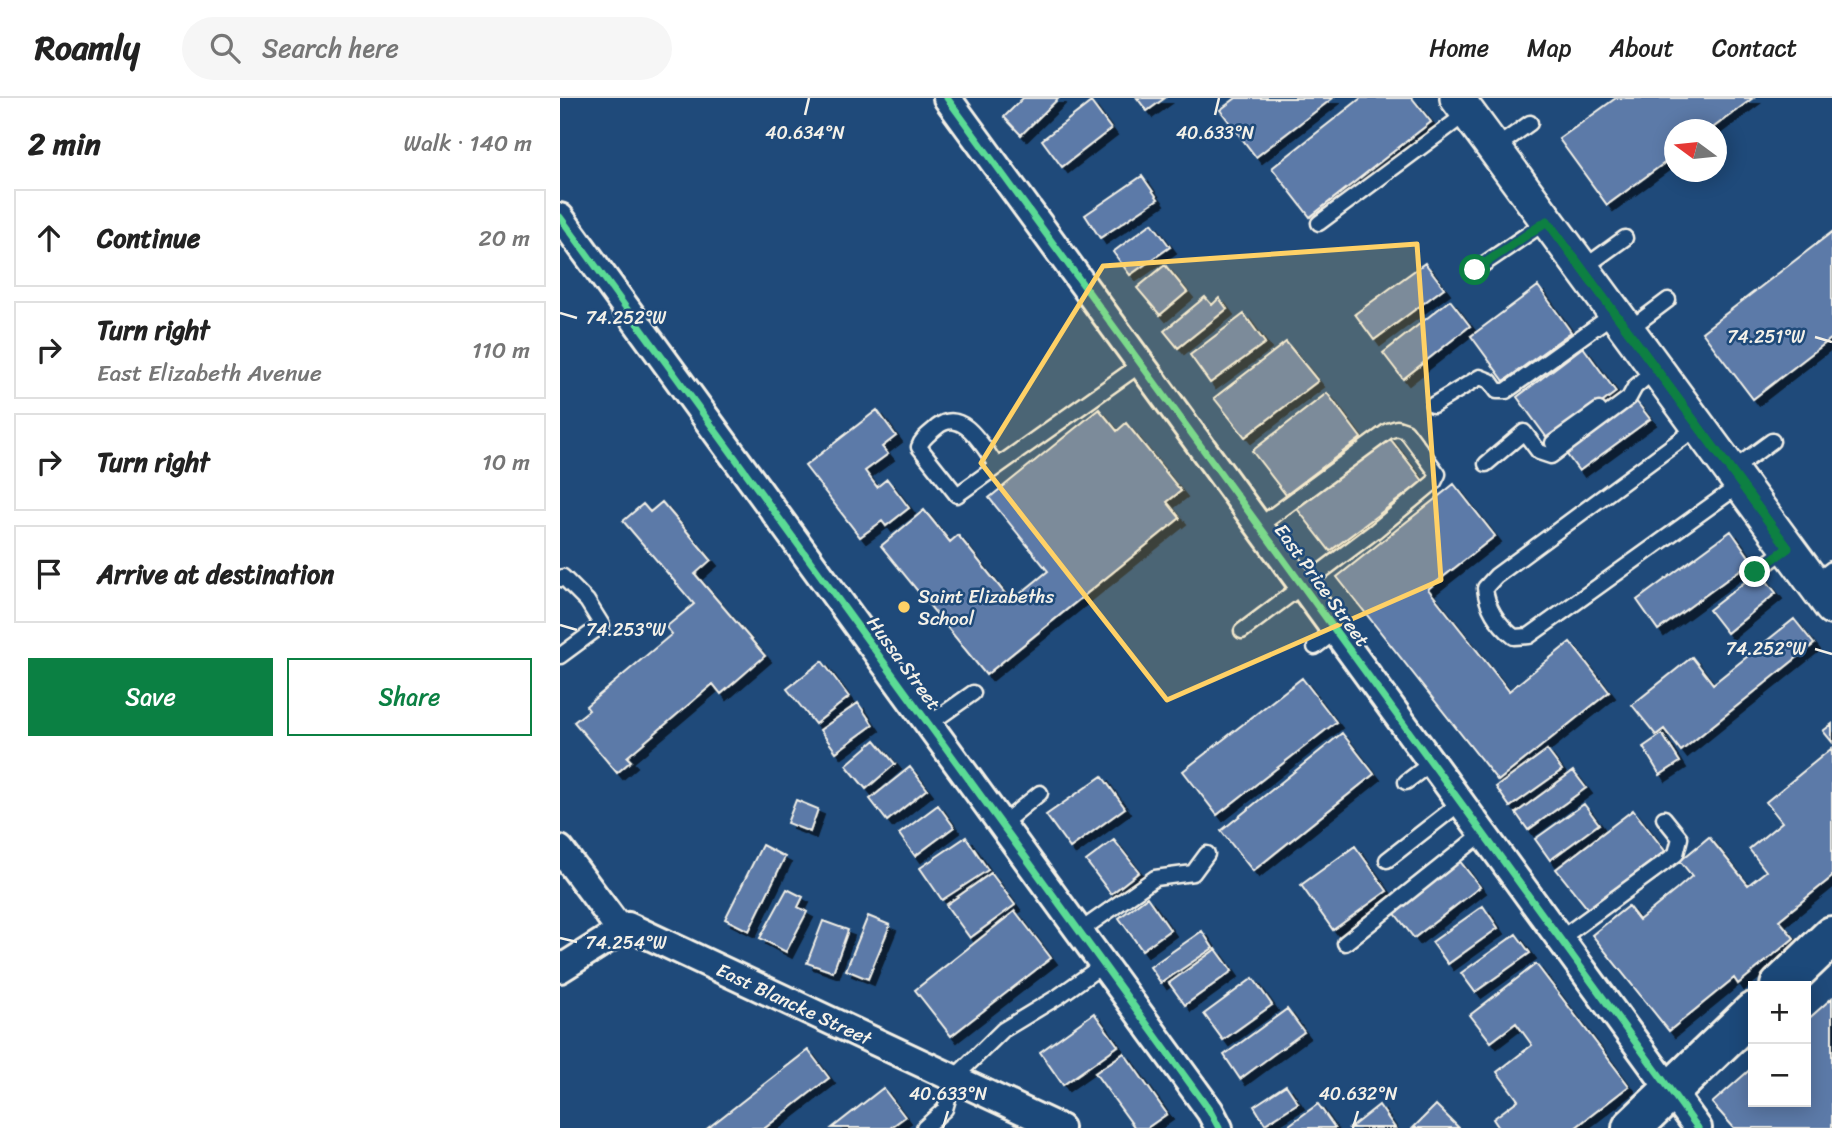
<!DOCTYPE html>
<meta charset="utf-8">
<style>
body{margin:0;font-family:Sriracha,sans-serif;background:#f6f6f6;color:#222}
.controls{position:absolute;right:21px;bottom:21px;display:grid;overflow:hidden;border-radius:0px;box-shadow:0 4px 18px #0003}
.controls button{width:63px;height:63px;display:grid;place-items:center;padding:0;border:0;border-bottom:2px solid #e0e0e0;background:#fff;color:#222;font:35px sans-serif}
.compass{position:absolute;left:1104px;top:21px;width:63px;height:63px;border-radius:50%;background:#fff;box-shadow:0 4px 18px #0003;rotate:285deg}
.stop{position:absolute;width:21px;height:21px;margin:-16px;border:5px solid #0b8043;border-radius:50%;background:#fff}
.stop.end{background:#0b8043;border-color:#fff;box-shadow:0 2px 7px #0008}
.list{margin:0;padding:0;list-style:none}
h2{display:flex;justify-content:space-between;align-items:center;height:91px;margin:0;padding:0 28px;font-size:30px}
h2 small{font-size:23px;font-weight:400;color:#767676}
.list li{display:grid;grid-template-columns:46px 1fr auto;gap:21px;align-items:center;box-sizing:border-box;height:98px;margin:0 14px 14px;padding:0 14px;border:2px solid #e0e0e0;border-radius:0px}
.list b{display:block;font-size:26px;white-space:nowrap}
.list p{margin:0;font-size:23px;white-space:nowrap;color:#767676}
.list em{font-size:23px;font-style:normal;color:#767676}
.actions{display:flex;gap:14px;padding:21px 28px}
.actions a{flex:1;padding:16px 0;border:2px solid #0b8043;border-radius:0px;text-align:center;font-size:24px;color:#0b8043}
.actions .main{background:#0b8043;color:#fff}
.icon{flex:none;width:38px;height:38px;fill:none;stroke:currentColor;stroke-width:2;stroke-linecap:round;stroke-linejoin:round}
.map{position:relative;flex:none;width:1272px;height:1030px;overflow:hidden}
header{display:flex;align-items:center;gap:42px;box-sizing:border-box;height:98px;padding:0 35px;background:#fff;border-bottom:2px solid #e0e0e0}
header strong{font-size:33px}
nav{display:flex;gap:38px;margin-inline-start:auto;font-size:24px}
.search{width:490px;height:63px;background:#f6f6f6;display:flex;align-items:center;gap:18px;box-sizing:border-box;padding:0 24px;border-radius:38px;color:#767676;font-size:26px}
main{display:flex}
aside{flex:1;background:#fff}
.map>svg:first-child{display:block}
.building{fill:#5c7aa8;stroke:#f4f1e8;stroke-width:2;filter:url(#shadow)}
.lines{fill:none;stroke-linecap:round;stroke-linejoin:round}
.service-casing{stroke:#f4f1e8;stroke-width:19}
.minor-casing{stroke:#f4f1e8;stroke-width:32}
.tertiary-casing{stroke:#f4f1e8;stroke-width:38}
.secondary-casing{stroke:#f4f1e8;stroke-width:44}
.service{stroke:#1f4a7a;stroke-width:14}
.minor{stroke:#1f4a7a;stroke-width:26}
.tertiary{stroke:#1f4a7a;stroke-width:33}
.secondary{stroke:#1f4a7a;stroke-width:38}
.cycleway-casing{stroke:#1f4a7a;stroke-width:11}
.cycleway{stroke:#5adb95;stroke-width:7}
.route{stroke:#0b8043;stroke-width:9}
.marked{fill:#ffd166;fill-opacity:0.2;stroke:#ffd166;stroke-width:5;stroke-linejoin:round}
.ticks{fill:none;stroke:#f4f1e8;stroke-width:2.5}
.poi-dot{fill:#ffd166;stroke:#1f4a7a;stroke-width:2.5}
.labels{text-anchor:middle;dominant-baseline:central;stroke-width:5;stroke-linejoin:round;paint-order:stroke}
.street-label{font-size:19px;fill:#f4f1e8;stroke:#1f4a7a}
.poi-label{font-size:19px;fill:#f4f1e8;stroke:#1f4a7a;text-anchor:start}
.ticks-label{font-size:18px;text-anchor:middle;fill:#f4f1e8;stroke:#1f4a7a;stroke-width:5;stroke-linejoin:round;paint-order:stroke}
</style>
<header>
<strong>Roamly</strong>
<div class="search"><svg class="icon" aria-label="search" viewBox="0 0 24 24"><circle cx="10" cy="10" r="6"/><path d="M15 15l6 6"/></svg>Search here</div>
<nav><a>Home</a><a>Map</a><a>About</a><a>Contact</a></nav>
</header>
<main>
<aside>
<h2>2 min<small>Walk · 140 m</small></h2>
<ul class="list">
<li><svg class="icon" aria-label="ahead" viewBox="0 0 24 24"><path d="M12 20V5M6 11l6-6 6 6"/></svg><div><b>Continue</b></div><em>20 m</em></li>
<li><svg class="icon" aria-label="right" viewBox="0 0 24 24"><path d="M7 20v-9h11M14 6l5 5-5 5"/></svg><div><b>Turn right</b><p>East Elizabeth Avenue</p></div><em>110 m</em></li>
<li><svg class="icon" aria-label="right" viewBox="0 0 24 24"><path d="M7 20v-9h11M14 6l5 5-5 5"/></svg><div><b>Turn right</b></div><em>10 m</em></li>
<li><svg class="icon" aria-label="arrive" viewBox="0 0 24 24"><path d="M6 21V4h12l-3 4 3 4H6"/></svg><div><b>Arrive at destination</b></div></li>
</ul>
<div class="actions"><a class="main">Save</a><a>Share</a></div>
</aside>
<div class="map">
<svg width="1272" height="1030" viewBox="0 0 1272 1030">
<defs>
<filter id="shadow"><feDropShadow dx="6" dy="6" stdDeviation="0" flood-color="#0009"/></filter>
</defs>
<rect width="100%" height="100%" fill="#1f4a7a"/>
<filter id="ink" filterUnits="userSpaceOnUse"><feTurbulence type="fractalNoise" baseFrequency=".0143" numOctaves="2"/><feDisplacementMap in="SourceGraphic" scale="14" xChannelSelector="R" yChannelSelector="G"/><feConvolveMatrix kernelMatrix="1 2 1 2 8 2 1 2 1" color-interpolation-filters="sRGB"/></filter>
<g filter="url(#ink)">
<path class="building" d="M463,0H499L461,37L444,19Z
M577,0H605L587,13Z
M676,0H773L696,59L660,12Z
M801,0H852L871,24L750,119L712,70Z
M1056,0H1193L1150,32H1114V58L1047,107L999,41Z
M531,4L551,31L502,69L482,42Z
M582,78L598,101L540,140L525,117Z
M592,125L610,149L570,177L553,154Z
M1272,134V240L1193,301L1142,234Z
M865,165L884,190L814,242L795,216Z
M605,167L627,194L600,217L577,190Z
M978,188L1011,234L944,283L911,238Z
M645,199L652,207L659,200L667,211L618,250L604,233Z
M890,202L910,228L843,281L823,255Z
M684,216L705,245L650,285L630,257Z
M726,244L758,283L685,339L654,300Z
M1023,249L1056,294L990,344L957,299Z
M767,295L801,340L726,397L692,353Z
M1076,303L1090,321L1019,373L1005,354Z
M539,311L557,333L566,325L621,393L607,404L620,420L426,577L321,448L364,412L390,444L398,437L451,503L488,473L429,400Z
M317,312L336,338L322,349L328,356L305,373L317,389L327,381L349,410L326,428L322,423L300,439L245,368Z
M828,338L863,383L770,453L735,408Z
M894,386L935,438L868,491L949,593L1010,544L1049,594L938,683L777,479Z
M102,404L151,462L135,476L205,558L161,596L153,586L67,659L71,663L57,675L14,624L29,612L26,608L112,536L106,529L134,506L63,423L83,406L90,414Z
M1171,433L1192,463L1098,532L1077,502Z
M1199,473L1216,495L1167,535L1149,512Z
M1234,521L1254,546L1121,653L1104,631L1096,637L1072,607L1132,559L1153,586Z
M262,563L289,599L255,626L227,591Z
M742,580L776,624L657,717L623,673Z
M298,605L313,627L276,654L260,632Z
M1272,626V644L1263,633Z
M782,635L814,676L693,773L661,733Z
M1102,636L1120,664L1100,677L1083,649Z
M315,642L335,666L306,691L286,667Z
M1272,650V779L1219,822L1234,840L1178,886L1174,880L1109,933L1032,837L1068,808L1079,822L1116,792L1132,778L1120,763L1149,739L1188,787L1206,773L1189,751L1222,724L1206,704Z
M987,652L1002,672L950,709L936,689Z
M350,669L367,691L327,723L310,701Z
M1013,673L1026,690L968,732L956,715Z
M542,678L565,710L510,750L486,717Z
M236,702L258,711L250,734L227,725Z
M1024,706L1039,726L990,762L975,741Z
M378,707L394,729L355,758L339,736Z
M1073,712L1105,753L1028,811L996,771Z
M406,739L428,772L382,802L360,770Z
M554,742L579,774L551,796L526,763Z
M202,747L225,759L189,833L165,821Z
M795,748L827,793L773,832L741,787Z
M899,762L920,789L854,840L833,813Z
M431,775L455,807L410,840L386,807Z
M227,791L243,799L238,809L247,814L226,854L200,840Z
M587,799L610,832L582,852L559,820Z
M923,808L938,830L888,866L872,844Z
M455,813L491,860L391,938L355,892Z
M308,818L330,827L308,881L286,872Z
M263,823L288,832L273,874L247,865Z
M642,833L653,850L601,885L590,869Z
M956,836L970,855L915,894L901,875Z
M656,851L672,873L625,907L609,885Z
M976,866L1069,988L1015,1030H939L933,1021L958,1002L937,974L972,947L956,925L931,944L910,917Z
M693,880L712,907L663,942L644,916Z
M1272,900V1030H1174L1152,1005L1193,969V1004H1246V923Z
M727,911L744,934L680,981L664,957Z
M534,915L558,948L503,987L480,954Z
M248,952L269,980L205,1030H148Z
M564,955L607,1016L587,1030H575L535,975Z
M726,987L738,1005L705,1026L694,1008Z
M323,990L345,1019L330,1030H272Z
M758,1006L775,1030H725Z
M819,1007L835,1030H790Z
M876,1007L899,1030H853Z"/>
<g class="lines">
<g class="service-casing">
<path id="service" d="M934,51L970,25
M759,125L907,15
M1022,171L1065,140
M915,172L987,123
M1068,232L1108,202
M873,307L920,279L930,283L937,293H946L1055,215
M1139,328L936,478L925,490C927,511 938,526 954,539L969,538L1181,386
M993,345L1039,312
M926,366L964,334L979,354L991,358L1069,300L1075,289L1096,271
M437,368C424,351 403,308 377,329C369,336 362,340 359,349L397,397L581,266
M1171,373L1212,343
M1195,474L1228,450
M0,481L3,479L27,503L42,527L0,558
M1254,485L1272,471
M682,533L815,433L874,384L878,376L846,333L837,330L828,333L699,428
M755,549L776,533
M369,626L413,595
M846,684L871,665
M442,726L480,695
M827,762L900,705
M520,833L595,780L633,775L647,756
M1000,841L1116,756L1120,740L1104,720
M785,845L923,735
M364,1030L385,1011L394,980L443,932L499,898L544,866"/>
</g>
<g class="minor-casing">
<path id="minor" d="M387,0L1138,1030
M0,119L650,1013L659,1030
M0,751L61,833
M0,871L68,828L500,1030"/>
</g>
<g class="tertiary-casing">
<path id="tertiary" d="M897,0L1272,510"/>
</g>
<g class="secondary-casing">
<path id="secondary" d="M1220,888L1272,838
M1072,1030L1193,914"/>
</g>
<use href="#service" class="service"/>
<use href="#minor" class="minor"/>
<use href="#tertiary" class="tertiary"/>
<use href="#secondary" class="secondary"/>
<g class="cycleway-casing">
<path id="cycleway" d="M387,0L1138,1030
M0,119L650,1013L659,1030"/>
</g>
<use href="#cycleway" class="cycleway"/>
</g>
</g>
<g class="lines" filter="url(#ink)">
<path class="route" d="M915,172L987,123L1228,450L1195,474"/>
</g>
<path class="marked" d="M857,146L881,482L607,602L421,365L543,168Z"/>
<path class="ticks" d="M245,17L249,0M655,17L659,0M0,215L17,220M1255,239L1272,244M0,527L17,532M1255,551L1272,556M0,840L17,844M383,1030L388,1013M793,1030L798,1013"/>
<circle class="poi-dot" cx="344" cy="509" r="7"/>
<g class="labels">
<g class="street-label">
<text transform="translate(762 487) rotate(54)">East Price Street</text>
<text transform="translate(344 565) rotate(54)">Hussa Street</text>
<text transform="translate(234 906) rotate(25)">East Blancke Street</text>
</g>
<g class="poi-label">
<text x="358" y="498">Saint Elizabeths<tspan x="358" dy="22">School</tspan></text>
</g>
</g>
<g class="ticks-label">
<text x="655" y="41">40.633°N</text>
<text x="245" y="41">40.634°N</text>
<text x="66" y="226">74.252°W</text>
<text x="1206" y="245">74.251°W</text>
<text x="66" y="538">74.253°W</text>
<text x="1206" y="557">74.252°W</text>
<text x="66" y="851">74.254°W</text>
<text x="388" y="1002">40.633°N</text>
<text x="798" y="1002">40.632°N</text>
</g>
</svg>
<div class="controls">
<button>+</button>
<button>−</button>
</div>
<svg class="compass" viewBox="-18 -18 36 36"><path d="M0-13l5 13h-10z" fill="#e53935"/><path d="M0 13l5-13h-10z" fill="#767676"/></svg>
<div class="stop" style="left:915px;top:172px"></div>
<div class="stop end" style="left:1195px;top:474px"></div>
</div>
</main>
